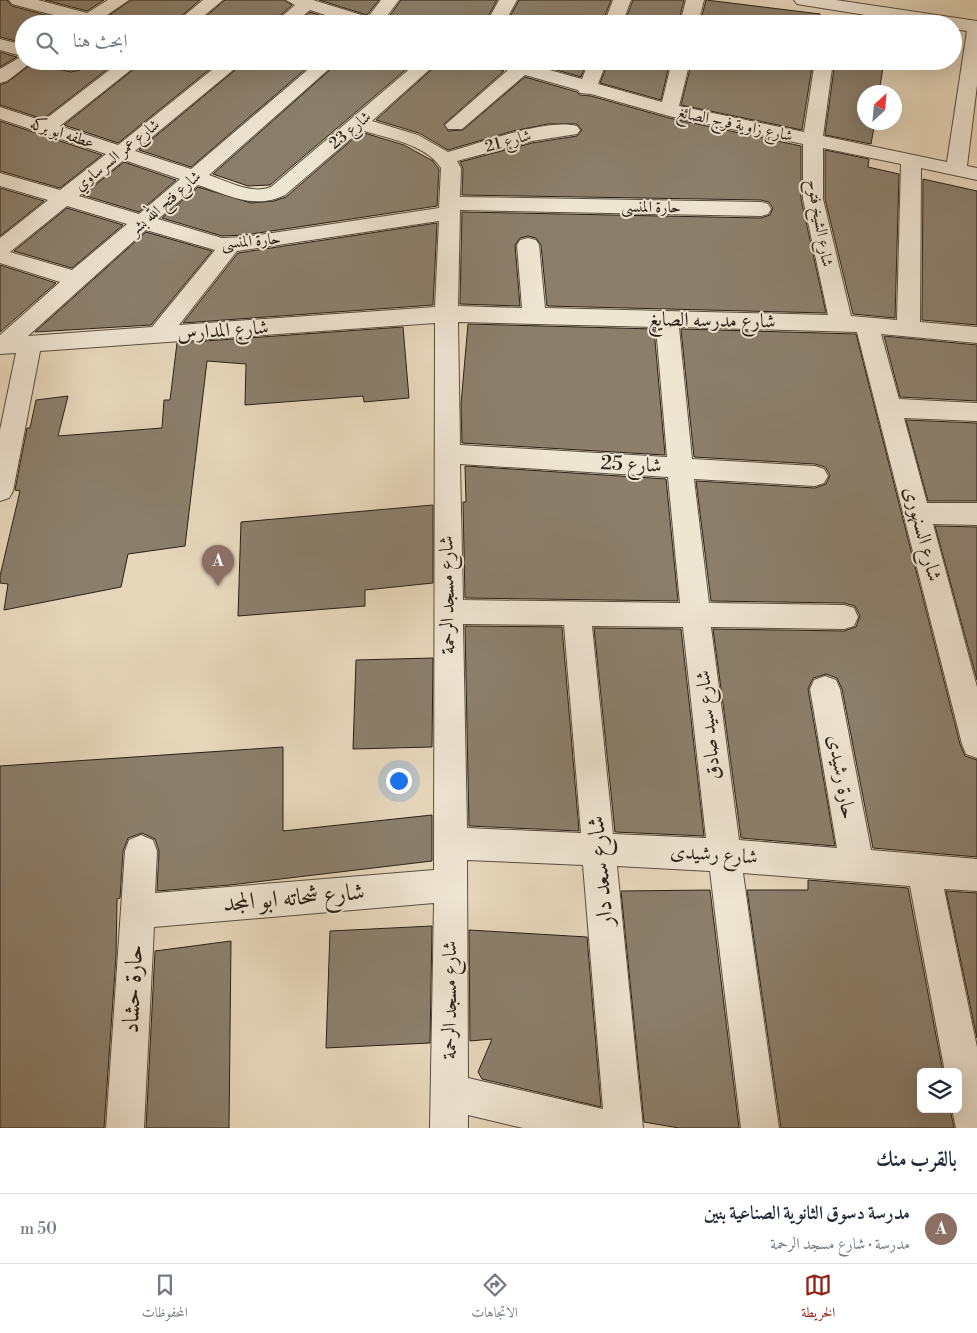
<!DOCTYPE html>
<html lang="ar">
<meta charset="utf-8">
<style>
body{margin:0;font-family:"Libre Bodoni",Amiri,serif;background:#f6f6f7;color:#1f2937;direction:rtl}
.controls{position:absolute;right:15px;bottom:15px;display:grid;overflow:hidden;border-radius:8px;box-shadow:0 5px 20px #0002}
.controls button{width:45px;height:45px;display:grid;place-items:center;padding:0;border:0;border-bottom:1px solid #e0e1e3;background:#fff;color:#1f2937;font:25px sans-serif}
.compass{position:absolute;left:857px;top:85px;width:45px;height:45px;border-radius:50%;background:#fff;box-shadow:0 5px 20px #0002;rotate:26deg}
.you{position:absolute;left:398px;top:780px;width:18px;height:18px;margin:-12px;border:4px solid #fff;border-radius:50%;background:#1a73e8;box-shadow:0 0 0 8px #1a73e833}
.badge{display:grid;place-items:center;width:32px;height:32px;border-radius:50%;background:#8f2418;color:#fff;font-size:16px;font-weight:700}
.pin{position:absolute;translate:-50% -41px;filter:drop-shadow(0 1px 2px #0008)}
.pin::after{content:'';position:absolute;top:26px;width:18px;height:15px;background:inherit;clip-path:polygon(0 0,100% 0,50% 100%)}
.list{margin:0;padding:0;list-style:none}
h2{display:flex;justify-content:space-between;align-items:center;height:65px;margin:0;padding:0 20px;font-size:21px}
h2 small{font-size:16px;font-weight:400;color:#747a83}
.list li{display:grid;grid-template-columns:32px 1fr auto;gap:15px;align-items:center;box-sizing:border-box;height:70px;padding:0 20px;border-top:1px solid #e0e1e3}
.list b{display:block;font-size:19px;white-space:nowrap}
.list p{margin:0;font-size:16px;white-space:nowrap;color:#747a83}
.list em{font-size:16px;font-style:normal;color:#747a83}
.icon{flex:none;width:28px;height:28px;fill:none;stroke:currentColor;stroke-width:2;stroke-linecap:round;stroke-linejoin:round}
.map{position:relative;flex:none;width:977px;height:1128px;overflow:hidden;direction:ltr}
.search{position:absolute;background:#fff;box-shadow:0 5px 20px #0002;left:15px;right:15px;top:15px;height:55px;display:flex;align-items:center;gap:12px;box-sizing:border-box;padding:0 18px;border-radius:28px;color:#747a83;font-size:19px}
.sheet{height:135px;background:#fff}
nav{display:flex;justify-content:space-around;align-items:center;box-sizing:border-box;height:70px;border-top:1px solid #e0e1e3;background:#fff;font-size:14px;color:#747a83}
nav a{display:grid;justify-items:center;gap:2px}
nav .on{color:#8f2418}
.map>svg:first-child{display:block}
.building{fill:#8b7f6c;stroke:#292016}
.lines{fill:none;stroke-linecap:round;stroke-linejoin:round}
.minor-casing{stroke:#584e3f;stroke-width:2}
.minor{fill:#efe5d3;fill-rule:evenodd}
.labels{text-anchor:middle;dominant-baseline:central;stroke-width:4;stroke-linejoin:round;paint-order:stroke}
.far-street-label{font-size:16px;fill:#292016;stroke:#efe5d3}
.street-label{font-size:20px;fill:#292016;stroke:#efe5d3}
.near-street-label{font-size:24px;fill:#292016;stroke:#efe5d3}
</style>
<div class="map">
<svg width="977" height="1128" viewBox="0 0 977 1128">
<rect width="100%" height="100%" fill="#e6d7bb"/>
<filter id="stains"><feTurbulence type="fractalNoise" baseFrequency=".004" numOctaves="4"/><feColorMatrix values="0 0 0 0 .2 0 0 0 0 .09 0 0 0 0 .02 0 0 0 .5 -.17"/></filter>
<radialGradient id="worn" r=".72"><stop offset=".6" stop-color="#630" stop-opacity="0"/><stop offset="1" stop-color="#630" stop-opacity=".3"/></radialGradient>
<path class="building" d="M0,0H7L12,6L72,22L24,24V43L0,37Z
M45,0H104L87,11Z
M131,0H200L172,24H120L115,18L108,16Z
M225,0H284L292,5L271,24H197Z
M319,0H379L367,15Z
M401,0H497L484,24H384Z
M519,0H611L602,24H506Z
M633,0H684L678,24H624Z
M706,0L820,14L819,24H700Z
M310,12L346,24H296Z
M0,52L17,57L0,67Z
M35,61H48L58,69L71,72L80,70L82,66L81,61H118L43,119L0,105V85L8,82Z
M144,61H220L118,143L64,125Z
M246,61H315L191,167L139,150Z
M340,61H416L270,185L248,186L213,174Z
M441,61H485L490,67L504,71L444,124L448,131L463,130L525,77L577,92L580,95L591,96L669,118L801,146V199L826,313L547,306L541,245L536,238L528,236L520,238L515,245L520,306L460,304L462,212L761,218L770,215L773,208L769,202L761,200L462,195L463,168L460,162L532,143L577,136L582,130L577,124H548L513,131L448,150L419,133L376,120Z
M525,61H587L581,77Z
M670,61L661,100L600,83L609,61Z
M692,61H813L802,130L681,105Z
M835,61H884L879,92H864V122H875L871,144L825,135Z
M0,121L102,155L60,188L0,171Z
M361,132L404,145L433,161L439,169L437,206L245,235L222,236L162,218L198,187L251,203L274,201L286,197Z
M825,150L869,159L868,167L899,174L895,318L853,314L825,199Z
M124,162L176,180L139,212L83,195Z
M923,179L977,191V325L922,320Z
M0,188L44,201L0,236Z
M67,208L123,225L72,268L14,251Z
M437,223L433,305L183,323L238,253Z
M146,232L212,251L151,325L35,332Z
M0,265L56,283L0,332Z
M468,324L654,329L665,455L462,443L461,404Z
M403,327L409,398L364,402L363,396L245,405L246,364L207,361L185,546L128,554L121,587L4,610L8,584L0,583V576L20,491L15,490L27,428H30L36,400L68,396L58,436L162,428L164,400H170L177,343Z
M681,329L856,334L960,744L965,756L977,760V857L873,848L842,689L837,678L826,674L813,678L808,689L835,846L741,838L713,629L844,631L856,627L860,616L855,606L844,603L711,601L696,481L815,488L826,484L830,475L825,467L815,464L694,457Z
M884,336L977,345V401L900,397Z
M906,420L977,423V501H928Z
M465,466L666,479L678,601L465,598L463,502H466Z
M433,505V583L365,590V606L238,616L241,522Z
M935,526L977,527V680Z
M465,626L562,627L579,831L469,826Z
M594,628L681,629L704,836L615,832Z
M433,658L432,747L353,749L356,660Z
M283,747V831L432,815V861L230,885L157,891L159,851L155,839L142,833L128,838L123,851L120,898L117,899L116,956L104,1128H0V766Z
M808,880L908,888L943,1072H921V1109H950L954,1128H781L747,890H808Z
M710,890L739,1128H679L644,1122L621,891Z
M946,891L977,893V1038Z
M432,926L430,1043L326,1048L330,931Z
M469,930L587,937L601,1107L482,1079L478,1072L492,1039L470,1041Z
M231,941L229,1128H146L155,951Z"/>
<g class="lines">
<g class="minor-casing">
<path id="minor" d="M9,0H38L87,13L108,0H129L104,17L115,20L118,24H73L76,21L12,4Z
M203,0H223L194,24H174Z
M286,0H313L368,17L381,0H399L381,24H353L310,10L293,24H273L295,5Z
M499,0H517L504,24H486Z
M613,0H631L622,24H604Z
M686,0H704L698,24H680Z
M794,0H836L977,21V85L967,166L977,168V180L921,168L920,322L977,327V343L881,334L899,399L977,403V421L904,418L927,503H977V525L933,524L977,687V758L966,754L962,744L857,332L679,327L692,459L815,466L824,469L828,476L824,483L815,486L694,479L709,603L844,605L854,608L858,617L854,626L844,629L711,627L739,840L837,848L810,689L814,680L825,676L836,680L840,689L871,850L977,859V891L944,889L977,1047V1128H956L952,1109H958V1072H945L910,886L743,873L779,1128H741L710,871L617,866L643,1128H523L468,1115V1128H430L434,903L154,927L144,1128H106L125,851L129,840L141,835L153,840L157,851L155,893L434,870L435,323L40,351L13,491L9,498L0,501V430L16,353L0,354V335L60,282L0,263V238L48,200L0,186V173L60,190L106,154L0,119V107L43,121L121,61H142L60,126L118,145L223,61H244L135,151L191,169L318,61H338L209,175C227,181 252,195 271,187L419,61H439L372,121L418,135L448,152C480,143 547,118 577,126L580,130L577,134L532,141L457,161L461,168L460,197L761,202L768,204L771,209L768,214L761,216L460,210L458,306L522,308L517,245L520,240L528,238L536,240L539,245L545,308L828,315L803,199V144L669,116L591,94L580,93L578,90L525,75L462,129H448L445,125L508,70L490,65L487,61H517L582,79L589,61H607L598,84L662,102L672,61H690L679,106L804,132L815,61H833L823,136L947,162L967,31L953,29V24H922L803,5L797,4ZM361,130C386,138 426,144 441,168L439,208L245,237L222,238L158,219L198,185C228,195 254,210 285,195ZM823,148L901,164L897,320L851,316L823,199ZM124,160L180,179L139,214L79,196ZM67,206L127,224L72,270L10,252ZM439,221L435,307L179,325L237,251ZM146,230L215,250L152,327L28,336ZM458,322L656,327L667,457L460,445ZM460,464L668,477L680,603L463,600ZM463,624L564,625L581,833L467,828ZM592,626L683,627L706,838L613,834ZM467,860L583,865L603,1109L468,1078Z
M0,39L24,45V61H33L7,81L0,83V69L22,56L0,50Z
M50,61H79L81,65L78,69C70,71 55,69 50,61Z"/>
</g>
<use href="#minor" class="minor"/>
</g>
<g class="labels">
<g class="far-street-label">
<text transform="translate(735 124) rotate(12)">شارع زاوية فرج الصائغ</text>
<text transform="translate(350 130) rotate(-40)">شارع 23</text>
<text transform="translate(62 133) rotate(18)">عطفه ابو بركه</text>
<text transform="translate(508 141) rotate(-15)">شارع 21</text>
<text transform="translate(117 155) rotate(-39)">شارع عمر السرساوي</text>
<text transform="translate(165 203) rotate(-41)">شارع فتح الله بشر</text>
<text transform="translate(651 207) rotate(1)">حارة المنسى</text>
<text transform="translate(820 223) rotate(80)">شارع الشيخ فتوح</text>
<text transform="translate(251 241) rotate(-5)">حارة المنسى</text>
</g>
<g class="street-label">
<text transform="translate(712 321) rotate(1)">شارع مدرسه الصايغ</text>
<text transform="translate(223 331) rotate(-4)">شارع المدارس</text>
<text transform="translate(631 465) rotate(3)">شارع 25</text>
<text transform="translate(922 534) rotate(75)">شارع السنهورى</text>
<text transform="translate(448 595) rotate(-91)">شارع مسجد الرحمة</text>
<text transform="translate(709 725) rotate(-96)">شارع سيد صادق</text>
<text transform="translate(841 777) rotate(80)">حارة رشيدى</text>
<text transform="translate(714 855) rotate(4)">شارع رشيدى</text>
<text transform="translate(450 1000) rotate(-90)">شارع مسجد الرحمة</text>
</g>
<g class="near-street-label">
<text transform="translate(601 871) rotate(-95)">شارع سعد دار</text>
<text transform="translate(294 898) rotate(-5)">شارع شحاته ابو المجد</text>
<text transform="translate(133 989) rotate(-87)">حارة حشاد</text>
</g>
</g>
<rect width="100%" height="100%" filter="url(#stains)"/>
<rect width="100%" height="100%" fill="url(#worn)"/>
</svg>
<div class="controls">
<button><svg class="icon" aria-label="layers" viewBox="0 0 24 24"><path d="M12 4l9 5-9 5-9-5zM3 14l9 5 9-5"/></svg></button>
</div>
<svg class="compass" viewBox="-18 -18 36 36"><path d="M0-13l5 13h-10z" fill="#e53935"/><path d="M0 13l5-13h-10z" fill="#747a83"/></svg>
<div class="you"></div>
<div class="pin badge" style="left:218px;top:586px;background:#8d6e63">A</div>
<div class="search"><svg class="icon" aria-label="search" viewBox="0 0 24 24"><circle cx="10" cy="10" r="6"/><path d="M15 15l6 6"/></svg>ابحث هنا</div>
</div>
<section class="sheet">
<h2>بالقرب منك<small></small></h2>
<ul class="list">
<li><span class="badge" style="background:#8d6e63">A</span><div><b>مدرسة دسوق الثانوية الصناعية بنين</b><p>مدرسة · شارع مسجد الرحمة</p></div><em>50 m</em></li>
</ul>
</section>
<nav>
<a class="on"><svg class="icon" aria-label="map" viewBox="0 0 24 24"><path d="M3 6l6-2 6 2 6-2v14l-6 2-6-2-6 2zM9 4v14M15 6v14"/></svg>الخريطة</a>
<a><svg class="icon" aria-label="directions" viewBox="0 0 24 24"><path d="M12 3l9 9-9 9-9-9zM9 14v-3h6M13 9l2 2-2 2"/></svg>الاتجاهات</a>
<a><svg class="icon" aria-label="saved" viewBox="0 0 24 24"><path d="M7 4h10v16l-5-4-5 4z"/></svg>المحفوظات</a>
</nav>
